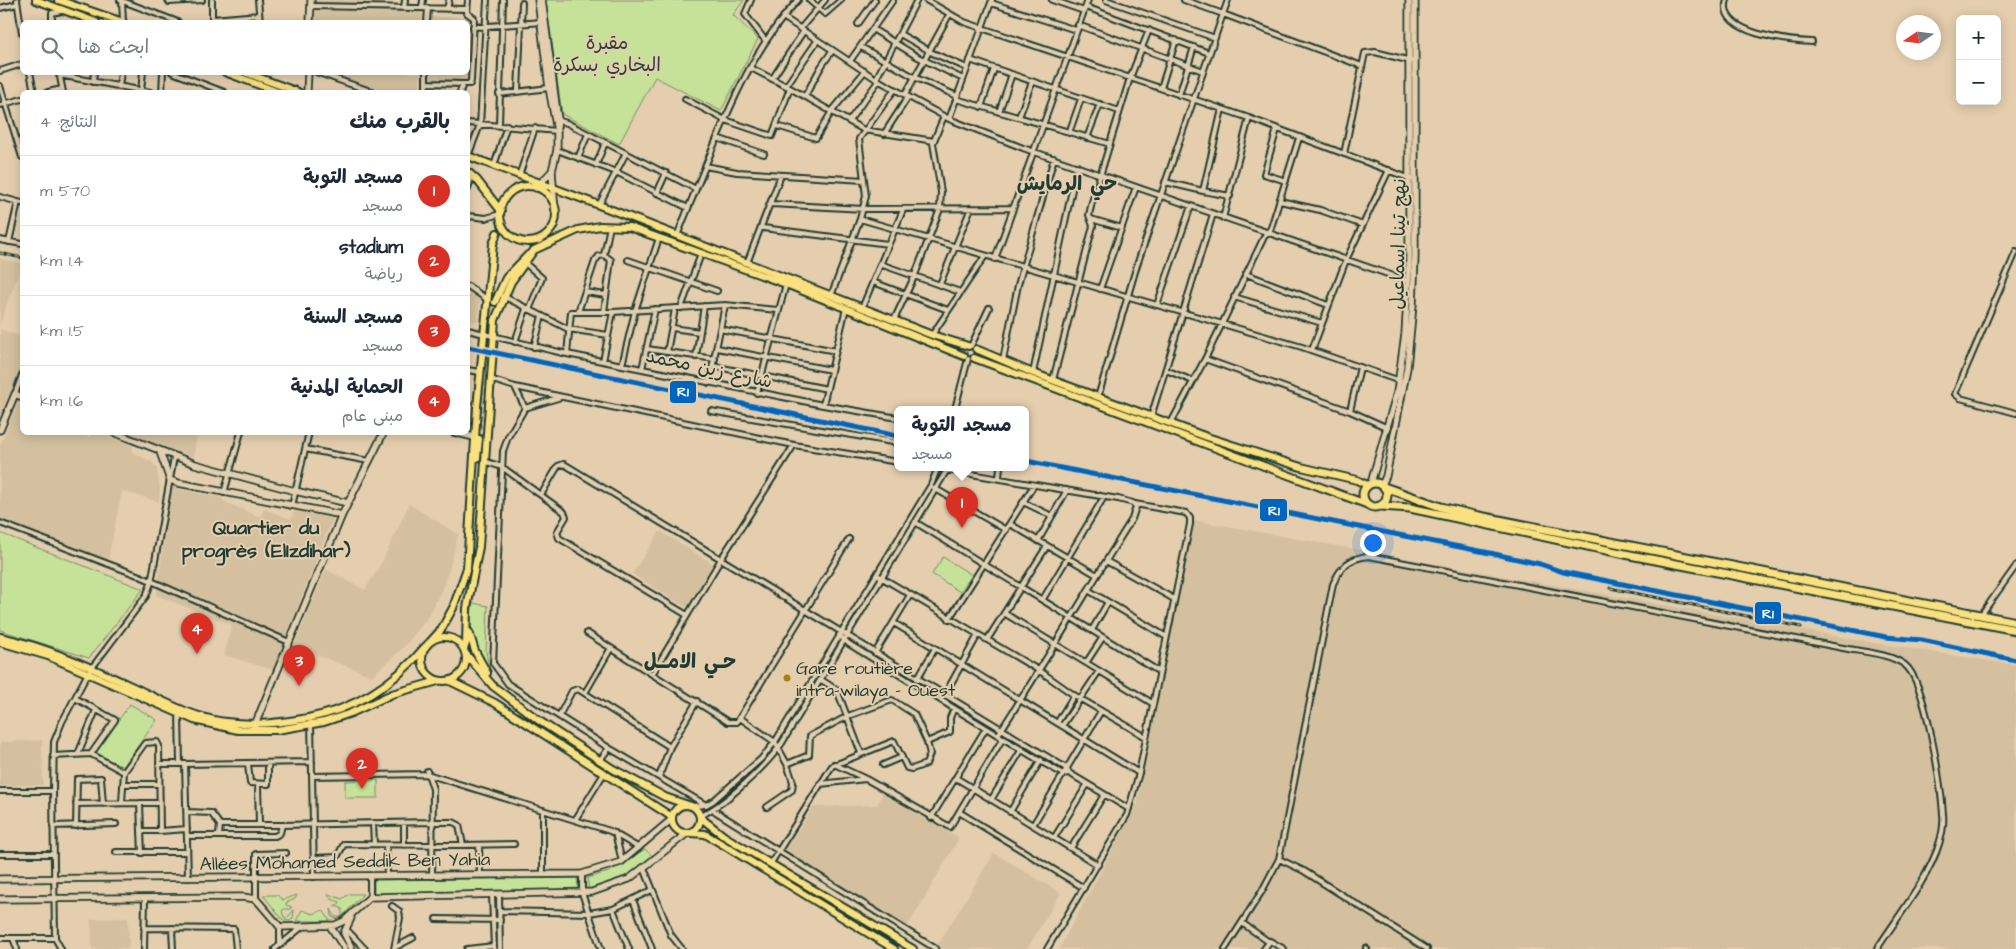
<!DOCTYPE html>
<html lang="ar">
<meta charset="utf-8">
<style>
body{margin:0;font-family:"Architects Daughter","Playpen Sans Arabic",sans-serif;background:#f6f6f7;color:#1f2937;direction:rtl}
.controls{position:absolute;right:15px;top:15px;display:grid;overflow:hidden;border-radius:8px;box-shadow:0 2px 12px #0003}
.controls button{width:45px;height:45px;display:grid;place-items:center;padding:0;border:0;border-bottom:1px solid #e0e1e3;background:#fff;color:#1f2937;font:25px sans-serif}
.compass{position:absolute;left:1896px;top:15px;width:45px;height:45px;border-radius:50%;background:#fff;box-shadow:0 2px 12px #0003;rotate:257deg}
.you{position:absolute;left:1372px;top:542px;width:18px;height:18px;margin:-12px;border:4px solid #fff;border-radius:50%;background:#1a73e8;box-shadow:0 0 0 8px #1a73e833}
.badge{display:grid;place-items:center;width:32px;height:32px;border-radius:50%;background:#d93025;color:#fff;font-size:16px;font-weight:700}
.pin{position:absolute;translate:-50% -41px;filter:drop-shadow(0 1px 2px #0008)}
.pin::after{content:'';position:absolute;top:26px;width:18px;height:15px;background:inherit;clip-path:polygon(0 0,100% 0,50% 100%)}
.popup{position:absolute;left:894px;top:406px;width:135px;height:65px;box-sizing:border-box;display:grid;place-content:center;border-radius:8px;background:#fff;filter:drop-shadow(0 1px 4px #0005);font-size:16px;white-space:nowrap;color:#747a83}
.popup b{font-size:19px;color:#1f2937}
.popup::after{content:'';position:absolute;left:50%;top:100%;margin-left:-10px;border:10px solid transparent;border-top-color:#fff}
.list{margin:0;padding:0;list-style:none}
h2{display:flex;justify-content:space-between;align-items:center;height:65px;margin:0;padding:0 20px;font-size:21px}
h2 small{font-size:16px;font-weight:400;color:#747a83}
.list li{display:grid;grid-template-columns:32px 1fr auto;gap:15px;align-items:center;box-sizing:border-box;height:70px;padding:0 20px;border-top:1px solid #e0e1e3}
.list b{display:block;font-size:19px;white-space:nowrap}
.list p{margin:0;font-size:16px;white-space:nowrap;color:#747a83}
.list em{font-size:16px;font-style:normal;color:#747a83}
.icon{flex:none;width:28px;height:28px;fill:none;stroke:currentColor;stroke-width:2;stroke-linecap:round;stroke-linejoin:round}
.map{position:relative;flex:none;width:2016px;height:949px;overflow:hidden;direction:ltr}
.search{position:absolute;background:#fff;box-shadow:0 2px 12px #0003;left:20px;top:20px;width:450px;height:55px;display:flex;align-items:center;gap:12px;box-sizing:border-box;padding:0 18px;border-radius:8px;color:#747a83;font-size:19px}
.panel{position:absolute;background:#fff;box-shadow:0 2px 12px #0003;left:20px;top:90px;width:450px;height:345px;border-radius:8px;direction:rtl}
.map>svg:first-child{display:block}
.built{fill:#d4c09f}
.green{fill:#c6e198;stroke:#728f66}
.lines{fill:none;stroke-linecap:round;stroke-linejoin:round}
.primary-tunnel{stroke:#bdb196;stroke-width:6;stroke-dasharray:6 3;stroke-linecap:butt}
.street-casing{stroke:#1f3d34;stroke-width:8}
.secondary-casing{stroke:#1f3d34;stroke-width:9}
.primary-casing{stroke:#1f3d34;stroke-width:10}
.highway-casing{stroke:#1f3d34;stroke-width:11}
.street{stroke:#e5ceae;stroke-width:4}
.secondary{stroke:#e5ceae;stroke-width:5.5}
.primary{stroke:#fbe080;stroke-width:6}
.highway{stroke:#fbe080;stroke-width:7}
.rail-casing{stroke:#1f3d34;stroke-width:3}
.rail{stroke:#e5ceae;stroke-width:1;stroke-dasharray:4;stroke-linecap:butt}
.rail-1-casing{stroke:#e5ceae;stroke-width:9}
.rail-1{stroke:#0065bd;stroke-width:5}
.bus-dot{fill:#ab8112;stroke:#e5ceae;stroke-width:2}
.labels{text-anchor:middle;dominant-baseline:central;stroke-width:4;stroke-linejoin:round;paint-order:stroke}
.bus-label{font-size:18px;fill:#1f3d34;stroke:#e5ceae;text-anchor:start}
.park-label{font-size:19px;fill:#274539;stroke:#e5ceae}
.street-label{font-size:19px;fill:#1f3d34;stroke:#e5ceae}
.neighbourhood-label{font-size:20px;font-weight:bold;fill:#1f3d34;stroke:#e5ceae}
.line-badge{stroke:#e5ceae;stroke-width:2}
.badge-label{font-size:14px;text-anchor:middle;font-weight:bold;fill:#fff}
</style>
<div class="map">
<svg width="2016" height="949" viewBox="0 0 2016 949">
<rect width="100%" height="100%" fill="#e5ceae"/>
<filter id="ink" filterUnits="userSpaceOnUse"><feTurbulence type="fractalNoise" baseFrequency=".02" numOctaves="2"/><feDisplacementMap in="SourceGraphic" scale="10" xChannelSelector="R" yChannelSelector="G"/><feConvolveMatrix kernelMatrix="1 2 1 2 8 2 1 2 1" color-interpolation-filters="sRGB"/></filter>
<g filter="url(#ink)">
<path class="built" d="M315,0H379V3H315Z
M422,10V22H314L315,11Z
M431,17L471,18L469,83L428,82L429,73L468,72V22H431Z
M325,73H420V92H380Z
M0,259L22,263L0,325Z
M468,290L480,298L478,321H468Z
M0,329L22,337V368L0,423Z
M18,400L22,402V432L79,433L89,437L92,433H100L133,446L132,452L152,462L157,468L160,488L159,502L122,491L108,560L0,521V446Z
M127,432L197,433L194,457L127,435Z
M172,488L223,498V501L260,517L264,509L291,519L295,511L333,518L273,670L224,655L232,625L156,595Z
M409,504L458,534L449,570L441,591L429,616L404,647L372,676L294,646L326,569L365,590L382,562Z
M1193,520L1875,643L2016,665V949H1059L1137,804Z
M660,531L713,564L687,608L632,574Z
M42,740L43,785L0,786V742Z
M883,792L959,838L907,928L784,851L813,807L877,805Z
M994,853L1061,893L1027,949H941L937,946Z
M128,918L129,948L92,949L91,919Z"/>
<path class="green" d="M546,0H744L733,15L758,39L721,111L655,77L619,144L562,114Z
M0,533L143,589L89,658L0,630Z
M943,557L972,575L960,592L932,574Z
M473,603L488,606L486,652L490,670H488C476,645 467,632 473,603Z
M130,704L157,720L121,769L96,752Z
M378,780V798H345V781Z
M645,849L654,858C632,875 616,882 589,890L587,878L609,872Z
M577,878L578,892L374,894V880Z
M328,894L342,899L349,894H363L339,920L332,917L331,909L335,917H342V908L334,906L339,904L340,902L331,899Z
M263,895H277L283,900L297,895L295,899L286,903V905L292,907L290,909H284L282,911L284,917L287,918L294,910L293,918L290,921L283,920Z
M302,910L313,914L323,910L330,921H296Z"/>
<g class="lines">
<path class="primary-tunnel" d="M479,439L491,301"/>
<g class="street-casing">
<path id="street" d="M17,0L22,33
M120,0L178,22
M122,0L123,22
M168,0L169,2L202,0
M258,0L260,22
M751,0L745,14L765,40
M809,0L825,14L841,0
M926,0L964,22L1249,118L1411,179
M1052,0L1084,11
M1106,0L1215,38
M1228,0L1223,14L1362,66
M1727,0C1716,34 1790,41 1812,42
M991,3L1076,30
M311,6L467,9
M1086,7L1209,53
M0,8L17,4
M404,8L405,0
M422,8L423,0
M447,9L449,0
M783,17L876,79L949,119L992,0
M212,19L259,15
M52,22V13L62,11
M212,22V0
M427,22L428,8
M858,24L875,0
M1078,25L1203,71
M473,27L543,22
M800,29L825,0
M874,30L918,57L963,79
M900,34L928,50
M861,47L914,77L957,96
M928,51L967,68
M970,60L1119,111
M850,61L893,0
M0,71L22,64
M30,72L34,92
M59,72L63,92
M172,72L224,92
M316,72L373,92
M59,75L150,92
M772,79L803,32
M876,79L917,0
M93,82L94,72
M426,83L463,84
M0,86L22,157
M786,86L817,41
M119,87L121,72
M790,88L864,130L934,141
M1161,88L1176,40
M141,91L143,72
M518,91L522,3
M48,92L62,89
M162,92L163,72
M426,92V72
M460,92L463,84H470L471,81L474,18L467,13L468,0
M499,94L549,88
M905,95L949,15
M1179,95L1194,47
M805,96L821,67L832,51
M685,99L725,120L772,136L790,88L751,68
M956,99L1110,144
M0,105L22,99
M981,107L994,69
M1222,109L1203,191L1230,196
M999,112L1012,74
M1019,117L1032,82
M949,119L1023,148L1408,281
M556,120L567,123L696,189C723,123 749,52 798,0
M849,121L879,80
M468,123L557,131
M499,124L503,0
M777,126L816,138L832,111L865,71
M1277,129L1264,174L1286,181
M1069,133L1081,99
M884,134L908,97
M717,138L764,154
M1087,138L1100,104
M557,150L616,172L688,208
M1344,154L1365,53L1375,52L1415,62
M468,156L480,125L487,0
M578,158L588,134
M596,165L605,143
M494,166L507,125
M705,166L737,172L864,180L866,196L860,219
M519,176L535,128
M864,180L859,139L895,89
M1165,182L1203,191
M468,189L472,175
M657,193L666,173
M0,197L22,203
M1280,201L1320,210L1363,225
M771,204L864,209L1012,208
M599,205L626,153
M468,216L486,218L500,214
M1223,218L1249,118
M1091,219L1122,228
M763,228L888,244
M1269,234L1299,138
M677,236L696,189
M0,240L22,244
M9,242L18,202
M2016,252L1955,394L1960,398L2016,413
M995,259L1088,0
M628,260L717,291
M747,263L781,175
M526,264L542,278L529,310
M880,264L960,292
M1246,274L1328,305
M873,282L948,310
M940,284L971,208
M468,286L488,300
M1100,289L1136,187
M585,292L606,295
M503,296L568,329L608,335
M831,296L860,219L1302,347L1400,381
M1234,297L1322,323
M1157,305L1191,206
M681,308L701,254
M862,308L903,210
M578,312L595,261L599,256L604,255L610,226
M604,312L611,260L604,255
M894,320L915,275L940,209L941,192L933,143L944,116
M672,328L700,332
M720,329L836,351
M468,330L567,354L823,405L846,308
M932,335L985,256
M515,342L526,309
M971,346L989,308
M534,347L542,316
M717,348L831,370
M647,349L715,359
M1312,350L1346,260L1389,170
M667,352L675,309
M567,354L571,312H613L725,305L778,310
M696,357L704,306
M1205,359L1350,411L1360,367
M1003,360L1018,285L1054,158
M603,361L613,312
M622,365L635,311L659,238
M713,366L827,389
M642,369L655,309
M468,370L480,372
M1166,370L1193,381
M1033,373L1077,166
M490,379L515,387L794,445L898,462
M1053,380L1093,226L1089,215L1092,202L1130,78L1149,30
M709,383L725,305
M515,387L525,408
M757,393L786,284
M15,394L22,375
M561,397L525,408L508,437L503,451L493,663L508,684L609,748L706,805
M1098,397L1137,265L1223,14L1184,0
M823,405L898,418
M955,409L968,359
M711,411L898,443
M1350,411L1388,428
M1151,417L1213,214
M1171,423L1205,359L1266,233
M305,449L369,461
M484,461L502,467L564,512L566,517L557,532L559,538L687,615
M930,467L1118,499L1133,503L1136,507L1132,519C1087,591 1044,664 998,735
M999,478L1000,467
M934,488L1006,530
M224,493L241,432
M541,495L558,466L564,464L1066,768L1069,773L1129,809
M1023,502L1052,516
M292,506L309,432
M915,522L1158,671
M0,523L140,576L289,642
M1010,524L1097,575
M1038,541L1067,490
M1106,561L1174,599
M879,576L1040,671L1074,695L1146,737
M1088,590L1165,636
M1043,599L1104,497
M1004,613L1152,703
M1981,615L2016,566
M949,619L1034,485
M894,623L1139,773
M1092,630L1108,602
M587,633L728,722H737L849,539
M839,635L849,644L1040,761L1063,774L1069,773
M987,640L1047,546
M875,653L910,595
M1086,663L1103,637
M653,673L721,559L794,445
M820,679L837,690L861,753
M917,679L934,650
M585,693L611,648
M944,696L978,635
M75,698L115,720L91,754
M179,713L180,764
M559,716L572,691L578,689L670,747
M740,718L775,742L787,764
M311,722L314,877
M1057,723L1074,695
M1062,726L1099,671
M78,754L96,710
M53,756L91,754L124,772
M600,760L609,748
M159,764H185L188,878
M185,764L312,762
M248,764L250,783L268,784V764
M834,764L864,778
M883,765L902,757
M427,771L433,789L432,876
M312,776L427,774L610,831L639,848
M659,777L670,747L697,701
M956,778L1098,865
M123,784H159
M820,784L866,779L950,827L1003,738
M258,785L259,824
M0,791H53
M991,800L1022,749
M122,802L124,772L145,743L157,742L159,746L160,831H141L142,853
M76,804L140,803
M693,806L706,805L713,801L761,759L775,742L931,485L938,467
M767,807L792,790L793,782L787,764L809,755L810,736L848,716L892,700L914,714L927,742
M543,810V875
M713,810L936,949
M187,812L211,813L220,825
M959,812L1084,888
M1010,812L1041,760
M700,816C726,804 766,766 782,743L947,470L946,467
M931,818L986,728
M575,820L605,772
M373,823L374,844
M1033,825L1101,711
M53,826L116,824
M76,826L77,779L101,778L103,804
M141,831L140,803H159
M160,831L187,829
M615,833L622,861
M219,835L220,825H282
M187,836H275L280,833L282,825L432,822H453L459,825L463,845L514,844
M1054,838L1087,785
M386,845L387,876
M404,845V823
M479,845L480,875
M1071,848L1104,795
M116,852H187
M0,854H54
M314,858L337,857L344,844L463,845
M1279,859L1304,871L1427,949
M771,863L832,766L894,741L907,768L912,769L926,764L930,754L927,742L950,732V718L954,708
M644,868L671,935L682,949
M582,874V893L601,949
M492,895L494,949
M499,895L500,949
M370,897V876
M256,899V854L286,853
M633,900L652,949
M392,906L399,911L400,918L394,949
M613,909L629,949
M499,911L589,913L613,909L652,890
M436,919L500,920
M1242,923L1269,942
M144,928L234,929L236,949
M172,928L173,949
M346,929L365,949
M0,938H55
M13,938L17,949
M280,945V927
M396,947L413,938
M1366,948L1367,949
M61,949L55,938L53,791L54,742L62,722L88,673L146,596L151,583L174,457
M144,949L145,900
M275,949L302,927
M467,949L494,946
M1047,949L1127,815L1139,773L1190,524V518L1186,513L1135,504
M1225,949L1262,891L1279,859L1333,584C1341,566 1349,558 1369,556L1843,648C1862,652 1889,653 1905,665C1926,681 1941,786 1943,814C1944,824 1942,835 1939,844C1929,878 1896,919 1877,949
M1264,949L1270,941L1284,949"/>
</g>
<g class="secondary-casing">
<path id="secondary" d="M538,0L549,88L557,131V150L552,171L555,211
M542,0L558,120L557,127
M310,22L311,0
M307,92L308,72
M536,188L552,171
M0,430L15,394L22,397
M113,432L195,464L295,491L348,503
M453,432L474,437
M160,452L170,480L178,483L342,515
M1371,483L1397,392L1405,334L1409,264V0
M1382,485L1386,476L1407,368L1413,305L1415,257V0
M254,727L342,515L384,432
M0,879L582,874L621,862L672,819
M0,899L243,897L256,899L280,927L335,925L344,921L370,897L592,892L629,879L686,834
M351,918L344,933L352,949
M330,926L345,949"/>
</g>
<g class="primary-casing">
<path id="primary" d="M36,0L96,22
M58,0L123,22
M225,72L278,92
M244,72L298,92
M468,156L599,205L932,335L968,346
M468,172L477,180L501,211
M500 214a28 28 0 1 1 56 0a28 28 0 1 1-56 0Z
M495,302L506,278L528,255
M976,349L1033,373L1207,437L1301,467L1357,480L1367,485
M974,358L1366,504
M477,458L479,439
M469,632L475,651L487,673
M422 659a22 22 0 1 1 44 0a22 22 0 1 1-44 0Z
M0,637C46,647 88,666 131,686C161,700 192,718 226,722C254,726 280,723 308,718C356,709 394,684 425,647
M0,642L48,656L194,720L238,730H277L324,722L351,713L392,694L438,681
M430,642L441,630L453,608L467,568L477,407L493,244L497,233
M464,649L466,644L467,608L479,547L495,320L511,282L534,250L578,230L600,226L629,227L786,284L964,356
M465,653L493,686L541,722L613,769L665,797L688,805
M450,681L495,703L672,817
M672 819a14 14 0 1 1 28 0a14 14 0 1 1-28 0Z
M701,818L724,836L913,949
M691,833L705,834L722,844L894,949"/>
</g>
<g class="highway-casing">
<path id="highway" d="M1363 495a12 12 0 1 1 24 0a12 12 0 1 1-24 0Z
M1384,487L1441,507L1474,515L2016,622
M1381,506L1410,508L1630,555L2016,630"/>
</g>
<use href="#street" class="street"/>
<use href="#secondary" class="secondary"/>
<use href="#primary" class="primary"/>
<use href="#highway" class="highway"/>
<g class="rail-casing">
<path id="rail" d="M0,253L22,258
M468,347L898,436
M1026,461L1490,553L1540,564L1563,572L1886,637L1922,640L2016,660
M1610,588L1801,627"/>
</g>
<use href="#rail" class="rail"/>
<g class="rail-1-casing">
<path id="rail-1" d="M468,347L898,436
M1026,461L1490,553L1540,564L1563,572L1886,637L1922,640L2016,660"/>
</g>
<use href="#rail-1" class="rail-1"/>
</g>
</g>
<circle class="bus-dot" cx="787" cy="678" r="4.5"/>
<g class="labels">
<g class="bus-label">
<text x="796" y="668">Gare routière<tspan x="796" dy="22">intra-wilaya - Ouest</tspan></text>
</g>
<g class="park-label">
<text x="607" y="43">مقبرة<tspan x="607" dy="22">البخاري بسكرة</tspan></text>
</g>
<g class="street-label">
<text transform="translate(1399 244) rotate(-89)">نهج تينا اسماعيل</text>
<text transform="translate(709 369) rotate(12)">شارع زين محمد</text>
<text transform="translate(345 862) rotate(-1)">Allées Mohamed Seddik Ben Yahia</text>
</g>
<g class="neighbourhood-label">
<text x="1067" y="184">حي الرمايش</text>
<text x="266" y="528">Quartier du<tspan x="266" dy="23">progrès (ElIzdihar)</tspan></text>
<text x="690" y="662">حـي الامــل</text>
</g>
</g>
<g class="line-badge">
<rect x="669" y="380" width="28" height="24" rx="5" fill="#0065bd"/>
<rect x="1259" y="498" width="29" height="24" rx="5" fill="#0065bd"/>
<rect x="1754" y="601" width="28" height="24" rx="5" fill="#0065bd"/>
</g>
<g class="badge-label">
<text x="683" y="396">R1</text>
<text x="1274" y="515">R1</text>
<text x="1768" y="618">R1</text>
</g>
</svg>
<div class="controls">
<button>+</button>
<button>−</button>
</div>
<svg class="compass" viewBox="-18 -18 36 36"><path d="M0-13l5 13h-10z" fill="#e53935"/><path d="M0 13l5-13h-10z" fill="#747a83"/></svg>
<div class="you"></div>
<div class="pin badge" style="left:962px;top:528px">1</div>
<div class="popup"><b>مسجد التوبة</b>مسجد</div>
<div class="pin badge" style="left:362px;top:789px">2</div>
<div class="pin badge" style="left:299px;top:686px">3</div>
<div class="pin badge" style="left:197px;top:654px">4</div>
<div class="search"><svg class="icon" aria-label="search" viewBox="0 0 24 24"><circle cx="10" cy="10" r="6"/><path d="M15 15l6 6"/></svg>ابحث هنا</div>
<section class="panel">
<h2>بالقرب منك<small>النتائج: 4</small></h2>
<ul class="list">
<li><span class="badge">1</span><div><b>مسجد التوبة</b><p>مسجد</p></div><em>570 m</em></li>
<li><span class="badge">2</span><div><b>stadium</b><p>رياضة</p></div><em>1.4 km</em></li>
<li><span class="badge">3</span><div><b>مسجد السنة</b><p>مسجد</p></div><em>1.5 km</em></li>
<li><span class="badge">4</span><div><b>الحماية المدنية</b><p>مبنى عام</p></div><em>1.6 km</em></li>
</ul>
</section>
</div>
